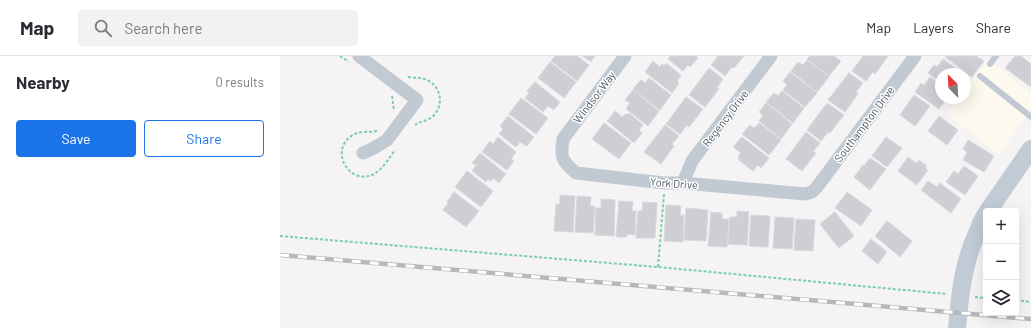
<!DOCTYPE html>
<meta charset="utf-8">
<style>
body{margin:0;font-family:Barlow,sans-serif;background:#f2f2f3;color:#2b2b33}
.controls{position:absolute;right:12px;bottom:12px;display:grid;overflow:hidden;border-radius:4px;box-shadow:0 4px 16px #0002}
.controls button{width:36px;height:36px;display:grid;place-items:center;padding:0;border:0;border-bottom:1px solid #e1e1e2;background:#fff;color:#2b2b33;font:20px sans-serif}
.compass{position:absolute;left:655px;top:12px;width:36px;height:36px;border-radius:50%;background:#fff;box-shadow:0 4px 16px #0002;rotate:336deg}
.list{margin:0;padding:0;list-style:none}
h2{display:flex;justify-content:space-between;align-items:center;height:52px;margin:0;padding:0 16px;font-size:17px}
h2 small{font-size:13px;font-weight:400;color:#7c7c81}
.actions{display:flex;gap:8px;padding:12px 16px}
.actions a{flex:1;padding:9px 0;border:1px solid #1a73e8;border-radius:4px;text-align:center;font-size:14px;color:#1a73e8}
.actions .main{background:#1a73e8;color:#fff}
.icon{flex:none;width:22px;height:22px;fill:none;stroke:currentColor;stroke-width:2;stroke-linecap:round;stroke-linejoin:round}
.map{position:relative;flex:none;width:751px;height:272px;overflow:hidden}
header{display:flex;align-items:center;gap:24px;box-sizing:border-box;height:56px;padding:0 20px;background:#fff;border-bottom:1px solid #e1e1e2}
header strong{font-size:19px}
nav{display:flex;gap:22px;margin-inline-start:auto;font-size:14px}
.search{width:280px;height:36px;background:#f2f2f3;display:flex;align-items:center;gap:10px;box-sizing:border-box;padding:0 14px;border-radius:4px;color:#7c7c81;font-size:15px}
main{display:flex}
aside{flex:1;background:#fff}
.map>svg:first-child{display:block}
.commercial{fill:#fdf9ef}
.building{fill:#cdcfd5;stroke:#d7d9de}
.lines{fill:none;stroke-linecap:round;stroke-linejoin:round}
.path{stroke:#7ad0a6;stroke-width:2;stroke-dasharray:3 2;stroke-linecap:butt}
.lane{stroke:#c1cad2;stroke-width:6}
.street{stroke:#c1cad2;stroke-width:13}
.secondary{stroke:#c1cbd6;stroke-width:18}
.rail-casing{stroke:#b5b8bd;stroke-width:4.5}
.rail{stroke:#fff;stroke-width:3;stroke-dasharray:9;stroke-linecap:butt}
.labels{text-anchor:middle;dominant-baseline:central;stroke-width:3;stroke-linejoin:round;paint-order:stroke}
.street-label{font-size:11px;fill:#4a5661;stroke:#fff}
</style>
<header>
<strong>Map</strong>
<div class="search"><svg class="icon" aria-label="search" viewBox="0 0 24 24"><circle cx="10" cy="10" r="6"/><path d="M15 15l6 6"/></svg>Search here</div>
<nav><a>Map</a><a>Layers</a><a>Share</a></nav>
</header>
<main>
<aside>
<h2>Nearby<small>0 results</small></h2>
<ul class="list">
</ul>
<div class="actions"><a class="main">Save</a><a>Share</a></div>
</aside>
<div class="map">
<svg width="751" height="272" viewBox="0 0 751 272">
<rect width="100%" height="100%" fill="#f5f3f3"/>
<path class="commercial" d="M708,3L751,37V53L719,99L666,57L677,42H685V32Z"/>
<path class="building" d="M275,0H297L309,9L297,25L271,5Z
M302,0H315L311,6Z
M389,0H416L418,2L410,11L408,9L403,15L388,3L390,1Z
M438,0H464L454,12L452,11L445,20L431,9Z
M530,0H554L561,5L549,20L527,3Z
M583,0H608L595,18L593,16L586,25L572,15Z
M666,0H696L704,5L692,21L665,1Z
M735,0H741L751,8V31L725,12Z
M663,3L684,18H661V27L648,17L654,9L657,11Z
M527,4L549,21L537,36L511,15L518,6L523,9Z
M373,5L380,11L382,8L384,10L386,7L401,19L397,25L399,27L392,37L365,16Z
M270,6L296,26L284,42L258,22Z
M429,12L443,23L437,32L439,33L425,51L409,39Z
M510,16L537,37L525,51L503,34L507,29L503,25Z
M569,17L583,27L576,36L578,38L565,56L548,44Z
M650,21L661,29V42H667L659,53L635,36L641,27L644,29Z
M369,22L391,39L380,54L353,33L361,24L365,27Z
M255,26L280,46L274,54L268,50L263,56L245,42L249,37L247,35Z
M353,34L379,55L368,70L346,53L350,47L345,44Z
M502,35L524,52L513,67L486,46L494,37L498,40Z
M634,39L650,50L635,70L620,59Z
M406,41L423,53L409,71L407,69L400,78L386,68Z
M241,42L268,62L256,78L229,58Z
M486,47L512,68L501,83L479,65L483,60L479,56Z
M547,47L564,59L550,77L548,76L541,85L527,74Z
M335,55L342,61L345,58L347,59L349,57L363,69L359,74L362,77L354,87L327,65Z
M228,60L254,81L247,90L240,86L236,91L219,78L223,73L220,70Z
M659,60L678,74L667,89L648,75Z
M324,67L351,87L339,103L312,83Z
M479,67L501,84L489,99L462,78L470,69L474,72Z
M385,69L399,80L392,88L394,90L381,108L364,96Z
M526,76L540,87L533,96L536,97L522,115L506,103Z
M218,81L236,96L231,103L234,105L227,114L202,96L210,85L213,88Z
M462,81L489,102L481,112L478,109L473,115L458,103L460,101L458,100L461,97L453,91Z
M606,81L622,92L607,111L592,100Z
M688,84L714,100L704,116L683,104L687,96L683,93Z
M200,97L226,118L219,127L213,122L211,125L208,123L206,126L192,115L196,109L192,107Z
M628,101L636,107L639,104L647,110L645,112L648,114L637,129L618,115Z
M590,102L606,113L590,134L574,121L583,109L584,110Z
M684,110L698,120L685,139L666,126L674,115L678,118Z
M187,115L213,135L201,151L175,131Z
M648,125L657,131L660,127L681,143L671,157L641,134Z
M174,136L199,155L186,171L163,154L168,147L167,146Z
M567,136L592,154L581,170L555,152Z
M280,139L295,140L293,176L274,175L276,148H280Z
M297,140L311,141L310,150H315L313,177L295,176Z
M321,143L335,144L334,180L315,179L316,152H321Z
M339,145L353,146L352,155H356L355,179L347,178V181H336Z
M363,146L377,147L375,182H356L358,155H362Z
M386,149L401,150L400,159H404L403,186L384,185Z
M406,152L428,154L426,185L404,184Z
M457,155L469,156L467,189L448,188L450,161H457Z
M431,156L442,157V163H449L447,191L428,190Z
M555,156L574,180L559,192L540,168Z
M471,159L490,160L488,191L469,190Z
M495,161L514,162L512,193L493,192Z
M516,163L535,164L533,195L514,194Z
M607,165L632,185L620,201L595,180Z
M591,183L607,196L598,208L582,195Z"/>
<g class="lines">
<path class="path" d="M60,0L69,6
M128,21C135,22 141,21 147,24C161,30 165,50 152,61C147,65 140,65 135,69
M112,40L114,55
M97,75C89,77 81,74 73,79C48,93 69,131 94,118C103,113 109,102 115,94
M0,180L378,211L667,238
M378,211L384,138
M695,241L706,242
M736,244L751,246"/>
<path class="lane" d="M710,8L716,0
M700,20L751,61"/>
<path class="street" d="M79,0L137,44L107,84L94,92L83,97
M345,0L283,83C280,102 282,105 296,117L384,127H403L525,138L532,136L537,131L635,0
M403,127L412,105L491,0"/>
<path class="secondary" d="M708,155L751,93
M677,272C680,239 683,206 698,175C700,169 703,163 706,158"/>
<g class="rail-casing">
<path id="rail" d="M0,199L751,263"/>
</g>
<use href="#rail" class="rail"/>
</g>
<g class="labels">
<g class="street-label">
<text transform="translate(314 41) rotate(-53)">Windsor Way</text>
<text transform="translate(445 62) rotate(-53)">Regency Drive</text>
<text transform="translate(584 68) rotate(-53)">Southampton Drive</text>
<text transform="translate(394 127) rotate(4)">York Drive</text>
</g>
</g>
</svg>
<div class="controls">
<button>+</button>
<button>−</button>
<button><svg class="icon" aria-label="layers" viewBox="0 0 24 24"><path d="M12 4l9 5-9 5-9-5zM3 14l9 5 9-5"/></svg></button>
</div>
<svg class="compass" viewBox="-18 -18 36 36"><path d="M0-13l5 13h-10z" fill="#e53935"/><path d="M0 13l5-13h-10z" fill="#7c7c81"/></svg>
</div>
</main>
